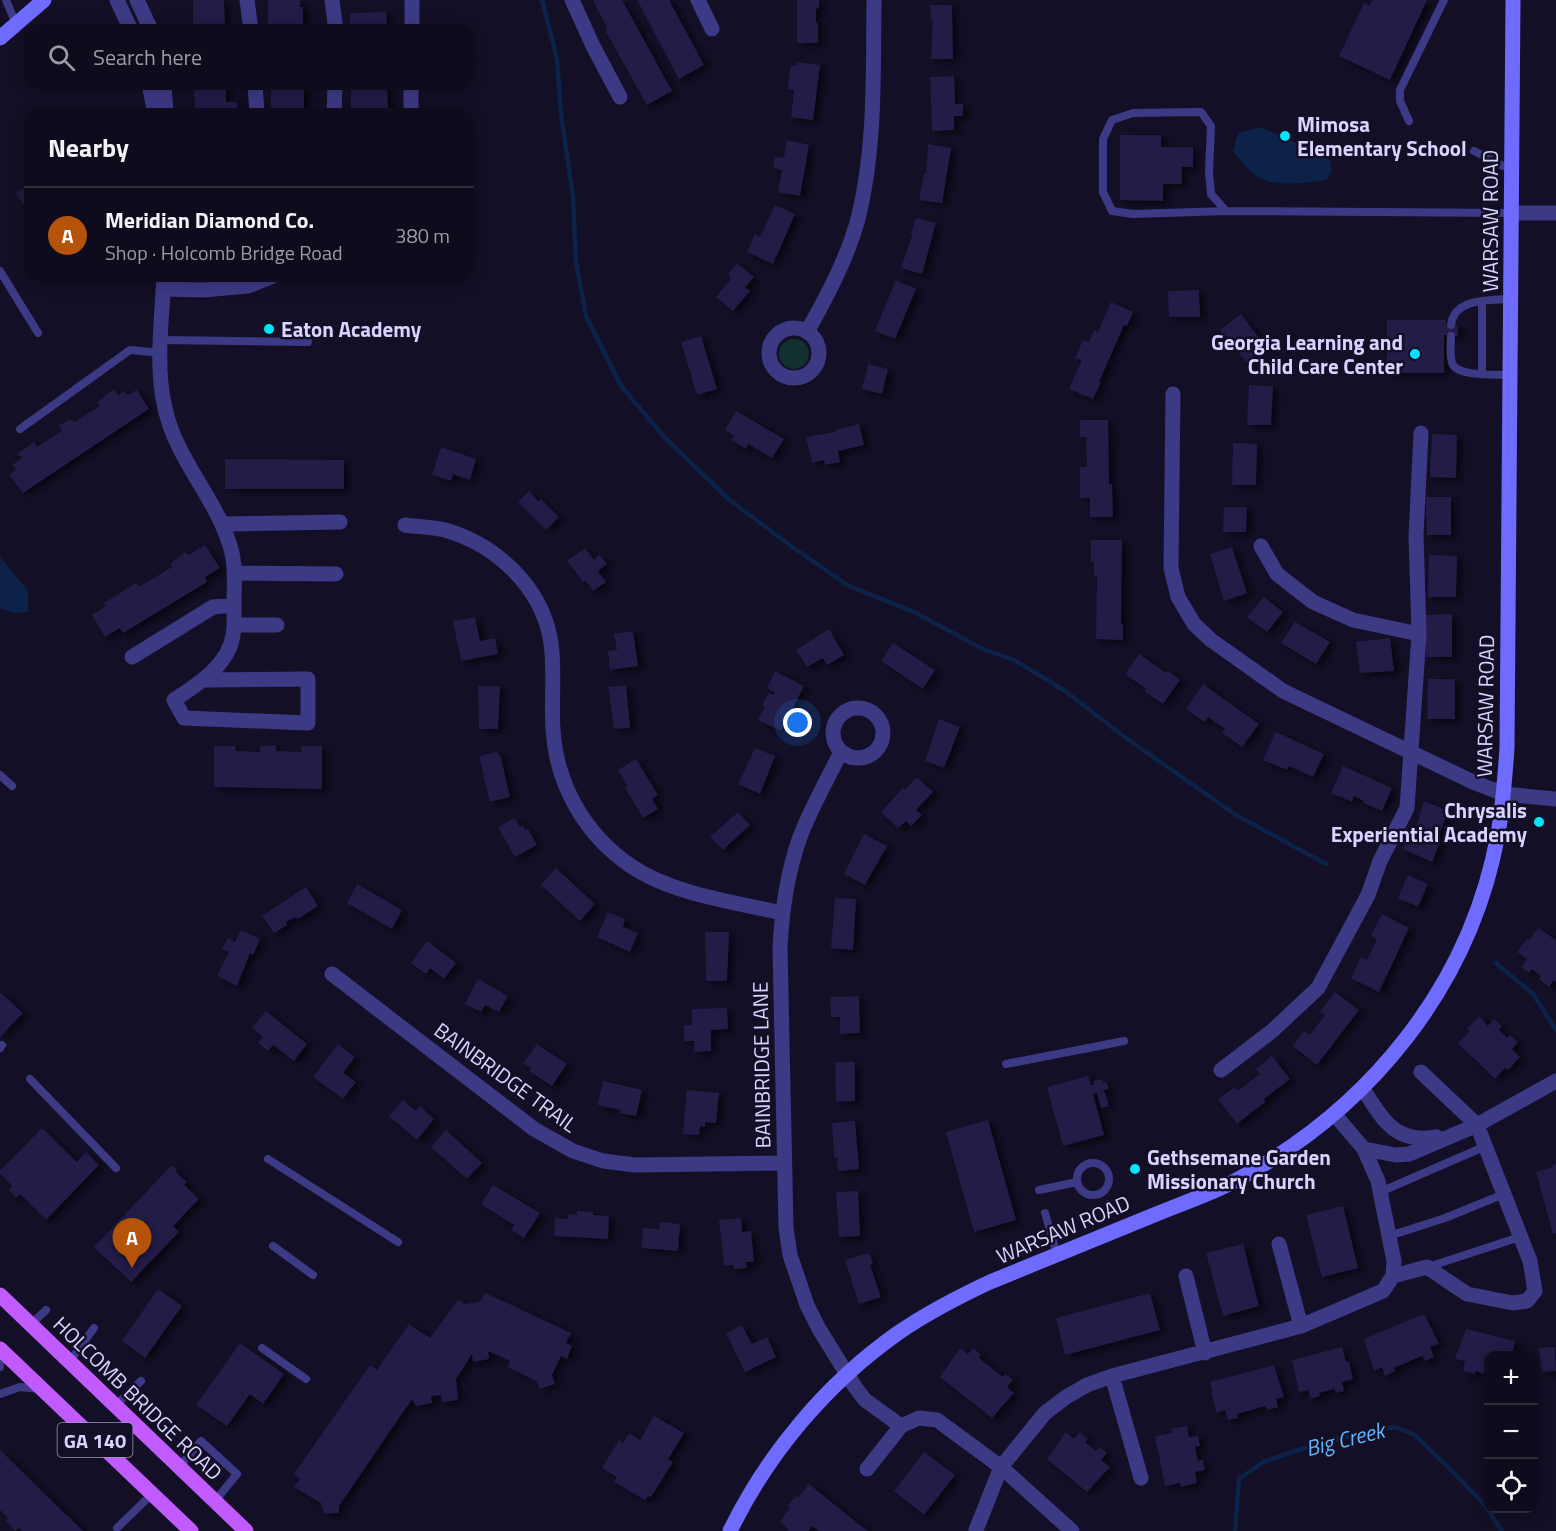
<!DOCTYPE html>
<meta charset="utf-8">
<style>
body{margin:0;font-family:"Titillium Web",sans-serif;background:#171425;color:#f1f3f6}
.controls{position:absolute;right:18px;bottom:18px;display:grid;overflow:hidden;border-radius:12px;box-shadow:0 3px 15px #0003}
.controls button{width:54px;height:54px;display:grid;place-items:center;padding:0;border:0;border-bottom:2px solid #2e2b3b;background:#0e0b1c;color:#f1f3f6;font:30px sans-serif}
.you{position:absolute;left:798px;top:723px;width:21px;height:21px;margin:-15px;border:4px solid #fff;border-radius:50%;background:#1a73e8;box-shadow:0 0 0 9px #1a73e833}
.badge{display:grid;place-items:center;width:39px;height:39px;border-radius:50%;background:#b45309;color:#fff;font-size:20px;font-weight:700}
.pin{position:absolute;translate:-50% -50px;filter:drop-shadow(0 2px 3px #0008)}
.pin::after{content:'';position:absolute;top:32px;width:21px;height:18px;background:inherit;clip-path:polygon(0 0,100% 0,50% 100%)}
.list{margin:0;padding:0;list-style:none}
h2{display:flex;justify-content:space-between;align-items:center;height:78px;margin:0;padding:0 24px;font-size:26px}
h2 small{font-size:20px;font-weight:400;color:#9b9ba3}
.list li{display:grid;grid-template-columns:39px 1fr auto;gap:18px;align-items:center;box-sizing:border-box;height:96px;padding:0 24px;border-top:2px solid #2e2b3b}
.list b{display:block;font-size:22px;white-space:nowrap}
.list p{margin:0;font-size:20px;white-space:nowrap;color:#9b9ba3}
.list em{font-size:20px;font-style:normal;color:#9b9ba3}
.icon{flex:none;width:33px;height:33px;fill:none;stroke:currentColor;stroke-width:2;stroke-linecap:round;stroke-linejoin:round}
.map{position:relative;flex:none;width:1556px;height:1531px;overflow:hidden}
.search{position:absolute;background:#0e0b1c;box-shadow:0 3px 15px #0003;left:24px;top:24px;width:450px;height:66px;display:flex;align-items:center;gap:15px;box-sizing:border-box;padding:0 21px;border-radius:18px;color:#9b9ba3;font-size:22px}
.panel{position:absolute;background:#0e0b1c;box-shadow:0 3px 15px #0003;left:24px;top:108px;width:450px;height:174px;border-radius:18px}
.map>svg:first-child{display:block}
.green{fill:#12302f}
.water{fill:#0c2248}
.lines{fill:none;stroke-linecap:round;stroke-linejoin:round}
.stream{stroke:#0c2248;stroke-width:4.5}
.building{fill:#241b47;filter:url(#shadow)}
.lane{stroke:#3d3a85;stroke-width:8}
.street{stroke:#3d3a85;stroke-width:15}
.secondary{stroke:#6f6bff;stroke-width:15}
.primary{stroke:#c25bff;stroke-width:15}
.poi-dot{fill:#00e5ff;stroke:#130f26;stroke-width:2}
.labels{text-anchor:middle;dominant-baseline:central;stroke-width:5;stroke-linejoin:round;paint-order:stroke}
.shield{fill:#130f26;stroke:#9e99be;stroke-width:1.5}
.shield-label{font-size:20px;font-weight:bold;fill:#d9d4ff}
.poi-label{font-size:21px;font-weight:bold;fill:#d9d4ff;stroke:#130f26;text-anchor:start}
.street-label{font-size:21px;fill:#d9d4ff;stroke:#130f26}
.water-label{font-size:22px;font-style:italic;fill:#62b6ff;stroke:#130f26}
</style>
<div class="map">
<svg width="1556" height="1531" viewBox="0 0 1556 1531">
<defs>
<filter id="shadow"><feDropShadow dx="5" dy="3" stdDeviation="3" flood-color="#0009"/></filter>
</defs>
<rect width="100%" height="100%" fill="#130f26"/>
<path class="green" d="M779 354a15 15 0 1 1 30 0a15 15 0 1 1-30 0Z"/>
<path class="water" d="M1260,127L1329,157L1332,171L1326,180C1303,183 1271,189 1252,173C1245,167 1239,158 1233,151L1238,133Z
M0,557L28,591V612L14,613L0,608Z"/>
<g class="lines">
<path class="stream" d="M542,0L557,59L561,114L573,197L576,262L586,316L621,386L666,439L731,501L795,549L849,586L914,612L983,649L1014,660L1065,691L1126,738L1236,815L1326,864
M1496,963L1533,994L1556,1030
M1235,1531L1239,1479L1263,1462L1298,1450L1367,1431L1395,1427L1415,1435L1452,1471L1484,1504L1502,1531"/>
</g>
<path class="building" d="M193,0H224L225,30H193Z
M268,0H300V7H303V30H268Z
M595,0H622L672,91L647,105L605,30L607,27L593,1Z
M637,0H669L704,65L679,79Z
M797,0H819V8L816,9V22L818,24V43H797Z
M1372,0H1427L1390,80L1339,56L1364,3L1369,6Z
M930,5H952L953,59H931L933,21H931Z
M386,12L387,30H350V13Z
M797,62L820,65L813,120L791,117L794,90L788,89L791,66H796Z
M954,76L955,104H963V116H954V130L932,131L930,77Z
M194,84H226V102H237V114H195Z
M271,84H304V110H306V114H271Z
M351,84H387L388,114H351Z
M1120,135H1161V147H1193V167H1182V184H1163V201L1120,200Z
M787,140L809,145L800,196L778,192L782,170L773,168L775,157L784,158Z
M928,144L951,148L942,203L919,200L924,174H926Z
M30,184V216L16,193Z
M775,205L795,214L773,264L747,252L755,234L760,237Z
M916,218L936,223L922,274L901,268L913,233H911Z
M737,263L754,277L745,287L750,291L733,311L716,297L731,279L728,274Z
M896,280L916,289L895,339L875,331Z
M1199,290L1200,317H1169L1168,291Z
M1111,302L1133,312L1127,326L1124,325L1099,382H1101L1093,399L1069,389L1082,360L1075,358L1083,340L1089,342L1094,330L1098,332Z
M1241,314L1266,347L1246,362L1220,330Z
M1387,320H1446V325H1458V336L1444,335V373H1387Z
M701,336L717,389L697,395L681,342Z
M868,364L888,369L882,394L862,389Z
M1249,385L1273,386L1271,425H1247Z
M114,389L118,395L124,391L128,395L137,390L149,409L23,493L9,475L16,469L12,465L22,458L17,454L34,442L37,447L62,431L59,426L70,419L75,422L100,406L97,402Z
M736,411L784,439L772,458L748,444L746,449L731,440L734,436L725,430Z
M1080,420H1108L1109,484H1112L1113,517H1090V498H1080V467H1087L1086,437H1080Z
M859,424L864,445L838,451L840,462L825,465L824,460L812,463L806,437L836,432L835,430Z
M1432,434L1457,435L1456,478L1430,477Z
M1233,443L1257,444L1256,485H1232Z
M441,447L476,459L470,480L453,474L451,481L432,475Z
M225,459L344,460V489H225Z
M529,491L538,501L541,499L559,517L546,530L518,502Z
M1426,497H1451V535H1427Z
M1224,507H1247L1246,532H1223Z
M1091,540H1122L1121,624H1123V640L1096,639L1097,576H1094V562H1091Z
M205,545L220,568L205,577L207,582L123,633L120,628L105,637L92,615L106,606L104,603L136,583L139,587L172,567L171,563L186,552L188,555Z
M1232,547L1247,593L1224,601L1210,554Z
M585,548L594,560L600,555L607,564L598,571L606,582L593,591L585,580L583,582L567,561Z
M1429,555L1457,556L1456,597H1428Z
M1264,597L1283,612L1267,632L1247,617Z
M1452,614V657H1426L1425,615Z
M475,617L480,641L495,638L498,654L461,661L453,621Z
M1295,622L1330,642L1316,664L1281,643Z
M829,629L844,655L827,665L823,658L807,667L796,650Z
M633,631L638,666L610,670L608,651L617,650L614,634Z
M1390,638L1394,671L1360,673L1356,642Z
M893,643L935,670L923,689L881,661Z
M1139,654L1166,673L1168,671L1180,680L1163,704L1144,691L1146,689L1125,674Z
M775,671L804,686L781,731L758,720L765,707L762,705L769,693L774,695L775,693L767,688Z
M1428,679H1455V719H1427Z
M1203,684L1259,724L1242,747L1222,733L1225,729L1208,717L1205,722L1186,709Z
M626,685L630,728L614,729L608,687Z
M478,686H500L498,729H479Z
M939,719L960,727L944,768L925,761Z
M1276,732L1324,754L1313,777L1289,766L1287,770L1263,760Z
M276,745V751L301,752V746H322V789L214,787V746H235L236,751L260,752V746Z
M755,748L775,756L760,794L738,784Z
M497,752L501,758L510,797L490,802L479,756Z
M636,759L658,795L652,799L658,809L643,818L625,788L627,786L618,770Z
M1343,766L1392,788L1382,811L1363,803L1364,801L1354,796L1352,802L1331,793Z
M917,777L933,792L916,810L922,815L911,826L906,821L898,828L881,812L903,788L906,789Z
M1424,801L1448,811L1437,841L1440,842L1432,862L1403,849L1412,829L1415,831Z
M738,812L750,825L723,850L710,837Z
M515,818L520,827L523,825L525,830L528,829L537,845L515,857L498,827Z
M864,834L887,846L865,885L844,874Z
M556,868L595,904L580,921L541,885Z
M1408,875L1428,884L1418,907L1398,898Z
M357,884L402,910L392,929L347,903Z
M306,887L318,906L298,919L295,917L286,922L287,925L274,933L262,916Z
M835,898L856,899L853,950L831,948Z
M608,912L625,919L623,927L638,933L630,952L597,937Z
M1382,914L1409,928L1379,992L1351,978L1361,957L1367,960L1377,939L1371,936Z
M1538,928L1556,940V982L1554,980L1549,987L1539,979L1541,976L1532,969L1529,973L1521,967L1527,959L1517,952L1527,939L1529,940Z
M241,930L260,939L253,955L250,953L237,986L217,976L229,952L222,949L228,938L235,942Z
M705,932H729L727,981H706Z
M427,941L456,963L444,979L430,968L426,974L411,963Z
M478,979L508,996L499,1012L485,1005L481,1012L465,1004Z
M0,992L23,1013L0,1037Z
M1335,992L1359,1010L1317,1065L1293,1046L1304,1031L1310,1035L1325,1015L1320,1012Z
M859,996L860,1033L840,1034V1017H831L830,997Z
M727,1008L728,1029L711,1030V1051L694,1052V1041H684V1025H692V1009Z
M266,1011L307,1044L294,1061L273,1045L268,1051L258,1043L263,1037L252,1028Z
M1479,1016L1488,1026L1494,1019L1502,1026L1499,1030L1507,1038L1510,1035L1518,1042L1512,1049L1520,1057L1508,1070L1505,1068L1495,1079L1458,1043L1470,1031L1467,1029Z
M338,1044L355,1057L343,1073L356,1082L343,1099L313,1077Z
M537,1044L567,1064L552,1086L529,1071L531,1068L523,1063Z
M1272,1056L1290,1079L1264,1099L1265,1102L1237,1124L1218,1099L1235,1087L1238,1091L1260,1074L1256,1069Z
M835,1062H855V1101L836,1102Z
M1088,1076L1091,1085L1094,1084L1093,1081L1102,1079L1103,1083L1106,1082L1109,1089L1104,1090L1109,1106L1101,1108L1097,1093L1093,1094L1104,1135L1063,1146L1047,1087Z
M603,1081L642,1090L636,1116L620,1113V1110L598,1105Z
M687,1090L719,1093L716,1123L705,1122V1127L700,1126L699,1135L683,1134Z
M403,1100L416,1111L420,1106L434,1119L417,1140L389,1116Z
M988,1120L1016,1220L974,1232L946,1132Z
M855,1121L859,1169L838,1171L837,1157L834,1158L832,1123Z
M42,1128L77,1162L86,1152L99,1165L46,1220L20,1194L16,1198L9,1190L12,1186L0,1174V1171Z
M446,1130L482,1163L467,1179L431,1147Z
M1556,1164V1233L1553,1234L1536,1172L1553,1167L1552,1165Z
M172,1165L177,1170L176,1172L187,1182L184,1185L199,1199L173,1226L179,1232L131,1282L94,1247Z
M493,1185L540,1213L524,1238L511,1230L514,1225L481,1204Z
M858,1191L860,1236L839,1237L836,1192Z
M1343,1206L1358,1268L1322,1277L1306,1215Z
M577,1211L593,1212V1215L609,1216L608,1239L554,1236L555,1218L568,1219V1214L577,1215Z
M741,1218L742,1232L751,1231L754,1262H746L747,1268L734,1269L733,1265L724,1266L719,1220Z
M660,1222L680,1224L678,1251L641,1248L643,1228L659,1229Z
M1243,1244L1259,1306L1223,1316L1206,1253Z
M867,1253L868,1255L870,1254L873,1264L870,1265L881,1297L859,1304L845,1260Z
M158,1289L182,1306L145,1358L122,1341Z
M486,1293L571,1333L566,1343L572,1346L567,1359L561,1356L552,1375L555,1384L540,1389L536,1381L508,1367L510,1361L488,1351L489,1359L473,1362L472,1354L456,1379L458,1400L442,1402L441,1395L431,1396L432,1403L416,1406L412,1399L339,1506V1513L324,1514L321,1503L294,1487L300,1479L294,1474L370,1365L377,1370L409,1324L430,1338L458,1300L465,1304L479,1302Z
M1150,1293L1160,1330L1065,1355L1056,1318Z
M1424,1314L1439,1344L1430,1347L1434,1357L1425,1361L1422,1356L1394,1368L1395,1371L1385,1376L1382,1367L1374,1371L1364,1339Z
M742,1325L752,1344L767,1337L776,1357L745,1372L726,1333Z
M1466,1329L1515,1341L1512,1356H1488V1381L1486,1374L1476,1371L1475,1374L1463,1371L1465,1361L1455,1359Z
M240,1343L284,1374L263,1404L250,1394L227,1426L196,1405Z
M1342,1347L1346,1362L1349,1361L1353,1379L1342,1382L1344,1391L1336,1393L1334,1389L1319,1393L1320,1396L1311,1399L1308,1390L1299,1392L1292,1360Z
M1555,1347L1556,1371L1542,1372L1539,1348Z
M960,1348L968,1354L973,1348L981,1355L979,1358L1003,1377L1005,1374L1013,1380L1007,1387L1014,1393L992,1418L940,1377Z
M1274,1365L1284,1397L1276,1399L1278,1407L1268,1410L1265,1406L1237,1414L1238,1418L1228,1420L1225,1410L1216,1413L1210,1382Z
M654,1416L684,1433L668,1459L673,1462L651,1497L648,1496L645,1500L614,1482L617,1477L602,1468L619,1440L623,1443L629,1433L640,1440Z
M1187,1426L1189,1437L1198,1436L1200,1446L1195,1447L1198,1461L1203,1460L1205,1470L1195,1472L1197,1483L1181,1487L1180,1483L1165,1486L1155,1436L1172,1433L1171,1429Z
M1066,1432L1074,1439L1080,1432L1088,1439L1085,1442L1096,1451L1099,1447L1107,1453L1101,1460L1110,1467L1087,1492L1047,1459Z
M0,1450L83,1531H22L19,1528L15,1531L6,1521L8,1518L0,1510Z
M924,1452L955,1475L924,1515L894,1491Z
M809,1484L856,1522L868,1531H819L812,1526L808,1531H789L780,1521L790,1508L788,1506L796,1496L798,1498Z"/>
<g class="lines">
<path class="lane" d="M6,0L16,24
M1409,121L1400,101V90L1444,0
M1474,151L1503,166L1512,167
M1226,211L1133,214L1112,211L1103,192V139L1112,120L1133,113L1201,112L1211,126L1209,172L1211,194L1226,211L1511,213
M0,271L38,333
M1451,325C1454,298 1490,300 1511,299
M1451,336C1451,344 1449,357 1453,365C1461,377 1497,374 1510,375
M161,340L308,342
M1482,374V301
M20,429L130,350L161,353
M0,775L12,786
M0,1048L2,1045
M1006,1064L1124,1041
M30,1079L116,1168
M268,1159L398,1242
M1077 1179a16 16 0 1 1 32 0a16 16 0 1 1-32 0Z
M1039,1190L1077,1182
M1380,1192L1486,1146
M1045,1213L1057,1255
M1389,1236L1445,1218L1504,1194
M273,1246L313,1275
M1428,1267L1520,1237
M31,1324L46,1310
M262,1348L306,1379
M0,1357V1367
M70,1361L94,1328
M0,1394L20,1387L40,1389
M116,1405L141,1381
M180,1466L201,1441L237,1474L215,1501
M117,1528L152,1494"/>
<path class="street" d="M117,0L131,30
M137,0L151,30
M247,0L251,30
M332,0L336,30
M572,0L593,46L620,97
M698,0L712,29
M412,30V0
M149,84L155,114
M164,84L166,114
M255,84L257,114
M334,114L335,84
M411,114V84
M1511,213H1556
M164,276C162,319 155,366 165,408C176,461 219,500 232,553C236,569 234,586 234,603C234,613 235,624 233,635C229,665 197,685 174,700L184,718L308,723V679L205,680
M163,289L203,290L248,286L273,276
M769 353a25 25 0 1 1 50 0a25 25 0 1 1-50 0Z
M807,332C827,296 847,259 858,219C876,147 873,73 874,0
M1173,394L1171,568L1178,597L1194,624L1211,640L1283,691L1473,782L1504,794L1556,799
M222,524L340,522
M405,525C418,527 433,527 445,530C497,545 543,588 551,643C555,671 551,701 553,729C556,784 585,835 631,866C672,894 734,902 782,913
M1261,546L1277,574L1313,602L1353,620L1419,634
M234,573L336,574
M234,625H277
M132,657L213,607L234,605
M833 733a25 25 0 1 1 50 0a25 25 0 1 1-50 0Z
M841,752C827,780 811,808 800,837C787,873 782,909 780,947L786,1228L790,1255L807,1305L819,1329L855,1387L865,1400L901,1426L919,1418L937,1420L1001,1467L1072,1531
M332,974L534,1129L573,1151L603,1161L635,1165L784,1163
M1221,1070L1272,1031L1318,988L1368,895L1380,861L1407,808L1419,634L1416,536L1421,433
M1363,1089C1383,1120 1395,1144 1437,1137
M1364,1149L1396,1155L1409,1154L1477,1125L1556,1081
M1279,1244L1301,1326
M1186,1276L1205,1353
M1393,1276L1427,1267L1467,1294L1513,1303L1527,1301L1535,1291L1530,1261L1477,1125L1421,1072
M1112,1376L1141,1478
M867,1469L901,1426
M976,1530L1001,1467L1045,1413L1066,1397L1087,1385L1112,1376L1301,1326L1383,1291L1393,1276L1394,1261L1378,1181L1364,1149L1335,1115"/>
<path class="secondary" d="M0,38L44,0
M730,1531C768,1453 827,1383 898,1333C927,1313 958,1297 990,1282C1045,1260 1099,1237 1154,1215C1180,1204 1208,1195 1233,1182C1369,1110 1470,987 1498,834C1503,805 1505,777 1507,748L1513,0"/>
<path class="primary" d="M0,1295L246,1531
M0,1349L191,1531"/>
</g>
<g class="poi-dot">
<circle cx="1285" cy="136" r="6"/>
<circle cx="269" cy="329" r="6"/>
<circle cx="1415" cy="354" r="6"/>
<circle cx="1539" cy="822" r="6"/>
<circle cx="1135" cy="1169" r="6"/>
</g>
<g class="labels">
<rect class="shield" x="57.5" y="1423" width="75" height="34" rx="4.5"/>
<g class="shield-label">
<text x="95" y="1440">GA 140</text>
</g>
<g class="poi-label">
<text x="1297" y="124">Mimosa<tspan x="1297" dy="24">Elementary School</tspan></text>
<text x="281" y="329">Eaton Academy</text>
<text x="1403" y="342" text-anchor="end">Georgia Learning and<tspan x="1403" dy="24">Child Care Center</tspan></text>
<text x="1527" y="810" text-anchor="end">Chrysalis<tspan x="1527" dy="24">Experiential Academy</tspan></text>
<text x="1147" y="1157">Gethsemane Garden<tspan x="1147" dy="24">Missionary Church</tspan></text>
</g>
<g class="street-label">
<text transform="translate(1490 221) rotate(-90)">WARSAW ROAD</text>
<text transform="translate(1485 706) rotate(-89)">WARSAW ROAD</text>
<text transform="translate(761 1065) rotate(-91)">BAINBRIDGE LANE</text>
<text transform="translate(506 1077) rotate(36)">BAINBRIDGE TRAIL</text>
<text transform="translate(1063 1229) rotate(-23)">WARSAW ROAD</text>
<text transform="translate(138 1398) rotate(44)">HOLCOMB BRIDGE ROAD</text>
</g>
<g class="water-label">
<text transform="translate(1345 1439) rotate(-14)">Big Creek</text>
</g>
</g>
</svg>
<div class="controls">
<button>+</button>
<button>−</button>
<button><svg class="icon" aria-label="locate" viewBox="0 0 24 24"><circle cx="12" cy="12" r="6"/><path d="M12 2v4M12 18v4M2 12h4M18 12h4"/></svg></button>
</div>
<div class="you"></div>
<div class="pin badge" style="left:132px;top:1268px">A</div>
<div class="search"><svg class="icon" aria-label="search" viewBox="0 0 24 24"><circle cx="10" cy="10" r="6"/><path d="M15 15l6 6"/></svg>Search here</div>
<section class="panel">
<h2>Nearby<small></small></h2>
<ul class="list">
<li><span class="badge">A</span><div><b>Meridian Diamond Co.</b><p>Shop · Holcomb Bridge Road</p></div><em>380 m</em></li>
</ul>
</section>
</div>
